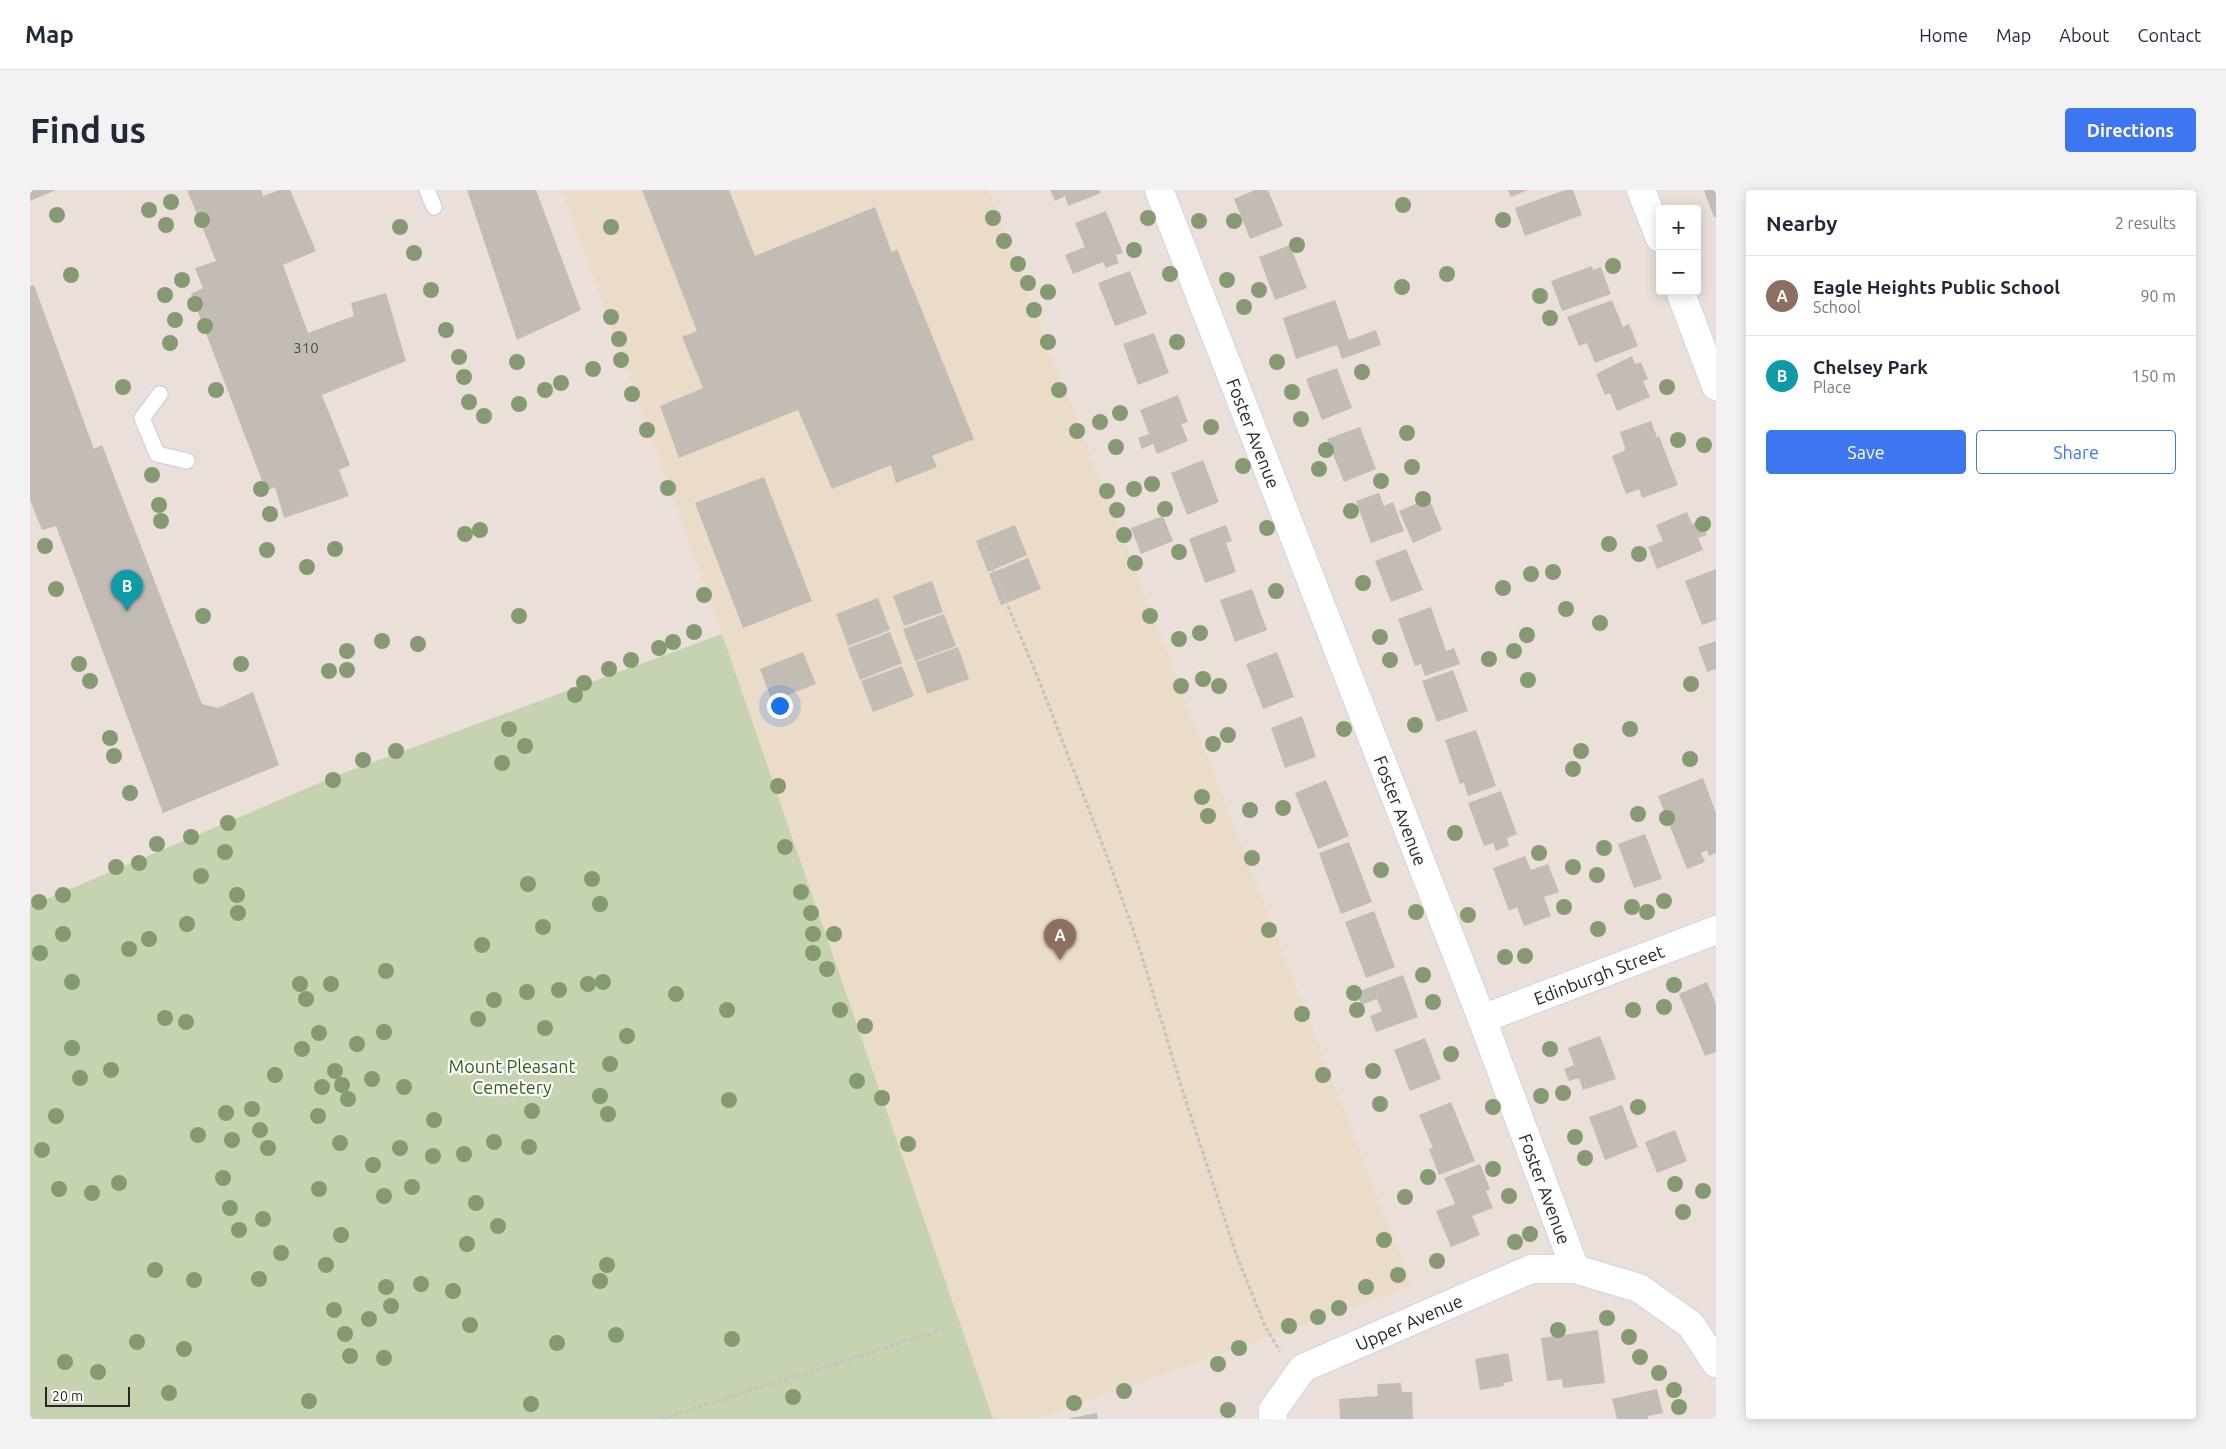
<!DOCTYPE html>
<meta charset="utf-8">
<style>
body{margin:0;font-family:Ubuntu,sans-serif;background:#f2f2f3;color:#1f2937}
.controls{position:absolute;right:15px;top:15px;display:grid;overflow:hidden;border-radius:5px;box-shadow:0 2px 12px #0003}
.controls button{width:45px;height:45px;display:grid;place-items:center;padding:0;border:0;border-bottom:1px solid #e0e1e3;background:#fff;color:#1f2937;font:25px sans-serif}
.scale{position:absolute;left:15px;bottom:12px;width:85px;box-sizing:border-box;padding-left:5px;border:2px solid #272727;border-top:0;font-size:14px;line-height:18px;white-space:nowrap;color:#272727;-webkit-text-stroke:4px #fff;paint-order:stroke}
.you{position:absolute;left:749px;top:515px;width:18px;height:18px;margin:-12px;border:4px solid #fff;border-radius:50%;background:#1a73e8;box-shadow:0 0 0 8px #1a73e833}
.badge{display:grid;place-items:center;width:32px;height:32px;border-radius:50%;background:#3e76f2;color:#fff;font-size:16px;font-weight:700}
.pin{position:absolute;translate:-50% -41px;filter:drop-shadow(0 1px 2px #0008)}
.pin::after{content:'';position:absolute;top:26px;width:18px;height:15px;background:inherit;clip-path:polygon(0 0,100% 0,50% 100%)}
.list{margin:0;padding:0;list-style:none}
h2{display:flex;justify-content:space-between;align-items:center;height:65px;margin:0;padding:0 20px;font-size:21px}
h2 small{font-size:16px;font-weight:400;color:#747a83}
.list li{display:grid;grid-template-columns:32px 1fr auto;gap:15px;align-items:center;box-sizing:border-box;height:80px;padding:0 20px;border-top:1px solid #e0e1e3}
.list b{display:block;font-size:19px;white-space:nowrap}
.list p{margin:0;font-size:16px;white-space:nowrap;color:#747a83}
.list em{font-size:16px;font-style:normal;color:#747a83}
.actions{display:flex;gap:10px;padding:15px 20px}
.actions a{flex:1;padding:11px 0;border:1px solid #3e76f2;border-radius:5px;text-align:center;font-size:18px;color:#3e76f2}
.actions .main{background:#3e76f2;color:#fff}
.map{position:relative;flex:none;width:1686px;height:1229px;overflow:hidden;border-radius:5px}
header{display:flex;align-items:center;gap:30px;box-sizing:border-box;height:70px;padding:0 25px;background:#fff;border-bottom:1px solid #e0e1e3}
header strong{font-size:24px}
nav{display:flex;gap:28px;margin-inline-start:auto;font-size:18px}
.intro{display:flex;align-items:center;justify-content:space-between;box-sizing:border-box;height:120px;padding:0 30px}
h1{margin:0;font-size:35px}
.button{padding:12px 22px;border-radius:5px;background:#3e76f2;color:#fff;font-size:18px;font-weight:700}
main{display:flex;gap:30px;padding:0 30px}
aside{flex:1;background:#fff;border-radius:5px;box-shadow:0 2px 12px #0003}
.map>svg:first-child{display:block}
.education{fill:#ebdbc9}
.cemetery{fill:#c6d3b1}
.building{fill:#c2bcb5}
.lines{fill:none;stroke-linecap:round;stroke-linejoin:round}
.lane-casing{stroke:#cfd4e0;stroke-width:18}
.street-casing{stroke:#cfd4e0;stroke-width:30}
.path{stroke:#c3c3c3;stroke-width:3;stroke-dasharray:4 2.5;stroke-linecap:butt}
.lane{stroke:#fff;stroke-width:15}
.street{stroke:#fff;stroke-width:28}
.tree{fill:#859a71}
.labels{text-anchor:middle;dominant-baseline:central;stroke-width:4.5;stroke-linejoin:round;paint-order:stroke}
.number-label{font-size:15px;fill:#4e4c4a}
.street-label{font-size:18px;fill:#272727;stroke:#fff}
.park-label{font-size:18px;fill:#32601c;stroke:#fff}
</style>
<header>
<strong>Map</strong>
<nav><a>Home</a><a>Map</a><a>About</a><a>Contact</a></nav>
</header>
<div class="intro"><h1>Find us</h1><a class="button">Directions</a></div>
<main>
<div class="map">
<svg width="1686" height="1229" viewBox="0 0 1686 1229">
<rect width="100%" height="100%" fill="#eae0d9"/>
<path class="education" d="M532,0H958L1382,1096L1006,1229H963L692,444Z"/>
<path class="cemetery" d="M692,444L963,1229H0V716L308,585Z"/>
<path class="building" d="M0,0H26L0,11Z
M157,0H231L233,6L249,0H260L286,61L253,75L278,143L324,126L321,113L356,103L376,171L292,205L320,275L309,280L319,306L254,328L245,297L236,301L161,104L173,98L165,78L186,71Z
M437,0H506L551,120L487,150Z
M612,0H699L725,66L845,17L862,63L867,59L944,249L902,266L907,277L866,293L861,275L802,299L768,220L649,268L630,216L673,198L652,147L667,141Z
M1020,0H1069L1071,3L1038,16L1035,6L1025,11Z
M1225,0H1238L1253,36L1220,49L1204,9Z
M1478,0H1498L1481,7Z
M1535,0H1543L1552,25L1495,46L1485,18Z
M1677,0H1686V27H1684L1674,1Z
M1076,21L1093,63L1086,65L1089,73L1076,78L1073,72L1043,84L1035,65L1055,57L1045,33Z
M1260,55L1277,98L1245,110L1229,67Z
M1562,76L1563,80L1571,77L1581,104L1532,121L1521,91Z
M1100,81L1117,124L1085,136L1068,93Z
M4,95L64,259L72,255L172,514L188,518L223,502L249,575L133,623L26,336L12,340L0,310V96Z
M1305,110L1319,150L1346,140L1351,155L1312,169L1307,155L1266,169L1253,128Z
M1582,110L1593,137L1599,134L1608,156L1565,173L1557,153L1549,156L1537,127Z
M1124,143L1139,183L1108,195L1093,154Z
M1602,166L1605,174L1611,172L1618,189L1613,191L1620,207L1587,221L1580,203L1575,205L1566,184Z
M1307,178L1322,218L1292,230L1276,189Z
M1148,205L1158,232L1151,234L1158,251L1127,264L1123,254L1112,259L1108,248L1119,244L1110,220Z
M1621,231L1627,247L1629,246L1648,295L1612,308L1609,299L1596,304L1582,266L1594,261L1595,258L1590,242Z
M1330,237L1346,279L1314,292L1297,249Z
M1173,270L1189,312L1157,325L1141,283Z
M734,287L782,411L713,438L665,313Z
M1349,303L1354,316L1363,312L1374,341L1341,353L1326,311Z
M1399,308L1412,340L1383,353L1369,321Z
M1657,322L1662,334L1671,330L1677,345L1668,348L1673,360L1627,379L1618,357L1633,351L1626,335Z
M1133,326L1143,351L1111,364L1101,338Z
M985,335L997,365L958,382L946,351Z
M1196,335L1202,351L1196,353L1206,382L1175,393L1159,349Z
M1376,359L1393,400L1361,412L1345,371Z
M998,368L1011,399L971,415L959,384Z
M1686,379V430L1672,435L1655,391Z
M902,391L913,422L874,436L863,406Z
M1222,399L1237,440L1205,452L1190,410Z
M848,408L860,440L818,456L806,424Z
M1401,417L1416,461L1424,458L1430,474L1395,486L1391,474L1385,476L1368,429Z
M914,424L926,456L885,471L873,439Z
M860,442L872,473L830,490L818,458Z
M1686,451V479L1677,482L1668,457Z
M928,457L939,489L897,504L886,472Z
M773,462L786,494L742,511L730,479Z
M1247,462L1264,507L1233,519L1216,474Z
M872,476L884,506L843,522L831,491Z
M1423,480L1438,521L1407,532L1392,491Z
M1272,526L1286,567L1255,578L1241,538Z
M1446,540L1466,596L1438,606L1434,593L1430,594L1415,550Z
M1673,588L1686,623V663L1679,666L1677,660L1671,663L1675,672L1657,679L1628,606Z
M1296,590L1319,646L1288,659L1265,603Z
M1471,601L1487,644L1477,648L1479,656L1466,661L1463,653L1454,656L1438,613Z
M1615,644L1632,689L1604,698L1588,654Z
M1319,652L1342,712L1311,724L1289,663Z
M1495,666L1501,680L1518,674L1529,702L1514,707L1521,726L1494,736L1487,717L1479,721L1463,678Z
M1344,721L1365,777L1336,788L1315,732Z
M1373,785L1388,827L1346,842L1340,826L1352,821L1347,809L1331,815L1327,802Z
M1677,792L1686,814V862L1675,866L1649,804Z
M1570,846L1586,889L1553,900L1549,888L1539,891L1534,879L1544,875L1538,858Z
M1395,848L1411,889L1380,901L1364,860Z
M1421,912L1445,971L1409,985L1399,959L1403,958L1389,925Z
M1592,915L1608,957L1575,970L1559,927Z
M1645,940L1657,971L1627,983L1615,952Z
M1450,974L1460,999L1456,1001L1463,1018L1442,1026L1450,1045L1421,1057L1406,1021L1425,1014L1414,988Z
M1568,1140L1575,1193L1533,1198L1532,1189L1517,1191L1511,1148Z
M1478,1163L1483,1191L1473,1193L1474,1196L1450,1200L1445,1169Z
M1371,1193L1372,1202H1382L1383,1229H1310L1309,1209L1348,1206L1347,1194Z
M1627,1199L1633,1223L1618,1226V1229H1587L1582,1209Z
M1067,1223L1068,1229H1040V1228Z"/>
<g class="lines">
<g class="lane-casing">
<path id="lane" d="M397,0L404,17
M130,204L112,228L127,264L157,271"/>
</g>
<g class="street-casing">
<g id="street">
<path id="s1" d="M1129,0L1452,829L1545,1079L1609,1098L1661,1135L1686,1173"/>
<path d="M1611,0L1630,48"/>
<path d="M1650,101L1686,196"/>
<path id="s2" d="M1452,829L1686,740"/>
<path id="s3" d="M1243,1229V1220L1273,1178L1501,1079H1545"/>
</g>
</g>
<path class="path" d="M953,356L1010,493L1080,674L1111,763L1152,899L1206,1064L1235,1136L1250,1161
M631,1229L915,1139"/>
<use href="#lane" class="lane"/>
<use href="#street" class="street"/>
</g>
<g class="tree">
<circle cx="141" cy="12" r="8"/>
<circle cx="1373" cy="15" r="8"/>
<circle cx="119" cy="20" r="8"/>
<circle cx="27" cy="25" r="8"/>
<circle cx="963" cy="28" r="8"/>
<circle cx="1118" cy="28" r="8"/>
<circle cx="172" cy="30" r="8"/>
<circle cx="1473" cy="30" r="8"/>
<circle cx="1169" cy="31" r="8"/>
<circle cx="1204" cy="31" r="8"/>
<circle cx="136" cy="35" r="8"/>
<circle cx="370" cy="37" r="8"/>
<circle cx="581" cy="37" r="8"/>
<circle cx="974" cy="51" r="8"/>
<circle cx="1267" cy="55" r="8"/>
<circle cx="1104" cy="60" r="8"/>
<circle cx="384" cy="63" r="8"/>
<circle cx="988" cy="74" r="8"/>
<circle cx="1583" cy="76" r="8"/>
<circle cx="1140" cy="84" r="8"/>
<circle cx="1417" cy="84" r="8"/>
<circle cx="41" cy="85" r="8"/>
<circle cx="152" cy="90" r="8"/>
<circle cx="1197" cy="90" r="8"/>
<circle cx="998" cy="93" r="8"/>
<circle cx="1372" cy="97" r="8"/>
<circle cx="401" cy="100" r="8"/>
<circle cx="1229" cy="100" r="8"/>
<circle cx="1018" cy="102" r="8"/>
<circle cx="135" cy="105" r="8"/>
<circle cx="1510" cy="106" r="8"/>
<circle cx="165" cy="114" r="8"/>
<circle cx="1214" cy="117" r="8"/>
<circle cx="1004" cy="120" r="8"/>
<circle cx="581" cy="127" r="8"/>
<circle cx="1520" cy="128" r="8"/>
<circle cx="145" cy="130" r="8"/>
<circle cx="175" cy="136" r="8"/>
<circle cx="416" cy="140" r="8"/>
<circle cx="589" cy="149" r="8"/>
<circle cx="1018" cy="152" r="8"/>
<circle cx="1147" cy="152" r="8"/>
<circle cx="140" cy="153" r="8"/>
<circle cx="429" cy="167" r="8"/>
<circle cx="591" cy="170" r="8"/>
<circle cx="487" cy="172" r="8"/>
<circle cx="1247" cy="172" r="8"/>
<circle cx="563" cy="179" r="8"/>
<circle cx="1332" cy="182" r="8"/>
<circle cx="434" cy="187" r="8"/>
<circle cx="531" cy="193" r="8"/>
<circle cx="93" cy="197" r="8"/>
<circle cx="1637" cy="197" r="8"/>
<circle cx="186" cy="200" r="8"/>
<circle cx="515" cy="200" r="8"/>
<circle cx="1029" cy="200" r="8"/>
<circle cx="1262" cy="202" r="8"/>
<circle cx="602" cy="204" r="8"/>
<circle cx="439" cy="212" r="8"/>
<circle cx="489" cy="214" r="8"/>
<circle cx="1090" cy="223" r="8"/>
<circle cx="454" cy="226" r="8"/>
<circle cx="1271" cy="229" r="8"/>
<circle cx="1070" cy="232" r="8"/>
<circle cx="1181" cy="237" r="8"/>
<circle cx="617" cy="240" r="8"/>
<circle cx="1047" cy="241" r="8"/>
<circle cx="1377" cy="243" r="8"/>
<circle cx="1648" cy="250" r="8"/>
<circle cx="1674" cy="255" r="8"/>
<circle cx="1086" cy="257" r="8"/>
<circle cx="1296" cy="260" r="8"/>
<circle cx="1213" cy="276" r="8"/>
<circle cx="1382" cy="277" r="8"/>
<circle cx="1289" cy="279" r="8"/>
<circle cx="122" cy="285" r="8"/>
<circle cx="1351" cy="291" r="8"/>
<circle cx="1122" cy="294" r="8"/>
<circle cx="638" cy="298" r="8"/>
<circle cx="231" cy="299" r="8"/>
<circle cx="1104" cy="299" r="8"/>
<circle cx="1077" cy="301" r="8"/>
<circle cx="1393" cy="309" r="8"/>
<circle cx="129" cy="315" r="8"/>
<circle cx="1135" cy="319" r="8"/>
<circle cx="1087" cy="320" r="8"/>
<circle cx="1321" cy="321" r="8"/>
<circle cx="240" cy="324" r="8"/>
<circle cx="131" cy="331" r="8"/>
<circle cx="1673" cy="334" r="8"/>
<circle cx="1237" cy="338" r="8"/>
<circle cx="450" cy="340" r="8"/>
<circle cx="435" cy="344" r="8"/>
<circle cx="1094" cy="345" r="8"/>
<circle cx="1579" cy="354" r="8"/>
<circle cx="15" cy="356" r="8"/>
<circle cx="305" cy="359" r="8"/>
<circle cx="237" cy="360" r="8"/>
<circle cx="1149" cy="362" r="8"/>
<circle cx="1609" cy="364" r="8"/>
<circle cx="1105" cy="373" r="8"/>
<circle cx="277" cy="377" r="8"/>
<circle cx="1523" cy="382" r="8"/>
<circle cx="1501" cy="384" r="8"/>
<circle cx="1333" cy="393" r="8"/>
<circle cx="1473" cy="398" r="8"/>
<circle cx="26" cy="399" r="8"/>
<circle cx="1246" cy="401" r="8"/>
<circle cx="674" cy="405" r="8"/>
<circle cx="1536" cy="419" r="8"/>
<circle cx="173" cy="426" r="8"/>
<circle cx="489" cy="426" r="8"/>
<circle cx="1120" cy="426" r="8"/>
<circle cx="1570" cy="433" r="8"/>
<circle cx="664" cy="442" r="8"/>
<circle cx="1170" cy="443" r="8"/>
<circle cx="1497" cy="445" r="8"/>
<circle cx="1350" cy="447" r="8"/>
<circle cx="1149" cy="449" r="8"/>
<circle cx="352" cy="451" r="8"/>
<circle cx="643" cy="452" r="8"/>
<circle cx="388" cy="454" r="8"/>
<circle cx="629" cy="458" r="8"/>
<circle cx="317" cy="461" r="8"/>
<circle cx="1484" cy="461" r="8"/>
<circle cx="1459" cy="469" r="8"/>
<circle cx="601" cy="470" r="8"/>
<circle cx="1360" cy="470" r="8"/>
<circle cx="49" cy="474" r="8"/>
<circle cx="211" cy="474" r="8"/>
<circle cx="579" cy="479" r="8"/>
<circle cx="317" cy="480" r="8"/>
<circle cx="299" cy="481" r="8"/>
<circle cx="1173" cy="489" r="8"/>
<circle cx="1498" cy="490" r="8"/>
<circle cx="60" cy="491" r="8"/>
<circle cx="554" cy="493" r="8"/>
<circle cx="1661" cy="494" r="8"/>
<circle cx="1151" cy="496" r="8"/>
<circle cx="1189" cy="496" r="8"/>
<circle cx="545" cy="505" r="8"/>
<circle cx="1385" cy="535" r="8"/>
<circle cx="479" cy="539" r="8"/>
<circle cx="1314" cy="539" r="8"/>
<circle cx="1600" cy="539" r="8"/>
<circle cx="1198" cy="545" r="8"/>
<circle cx="80" cy="548" r="8"/>
<circle cx="1183" cy="554" r="8"/>
<circle cx="495" cy="556" r="8"/>
<circle cx="366" cy="561" r="8"/>
<circle cx="1551" cy="561" r="8"/>
<circle cx="84" cy="566" r="8"/>
<circle cx="1660" cy="569" r="8"/>
<circle cx="333" cy="570" r="8"/>
<circle cx="472" cy="573" r="8"/>
<circle cx="1543" cy="579" r="8"/>
<circle cx="303" cy="590" r="8"/>
<circle cx="748" cy="596" r="8"/>
<circle cx="100" cy="603" r="8"/>
<circle cx="1172" cy="607" r="8"/>
<circle cx="1253" cy="618" r="8"/>
<circle cx="1220" cy="620" r="8"/>
<circle cx="1608" cy="624" r="8"/>
<circle cx="1178" cy="626" r="8"/>
<circle cx="1637" cy="628" r="8"/>
<circle cx="198" cy="633" r="8"/>
<circle cx="1425" cy="643" r="8"/>
<circle cx="161" cy="647" r="8"/>
<circle cx="127" cy="654" r="8"/>
<circle cx="755" cy="657" r="8"/>
<circle cx="1574" cy="658" r="8"/>
<circle cx="195" cy="662" r="8"/>
<circle cx="1509" cy="663" r="8"/>
<circle cx="1222" cy="668" r="8"/>
<circle cx="109" cy="673" r="8"/>
<circle cx="86" cy="677" r="8"/>
<circle cx="1543" cy="677" r="8"/>
<circle cx="1351" cy="680" r="8"/>
<circle cx="1567" cy="685" r="8"/>
<circle cx="171" cy="686" r="8"/>
<circle cx="562" cy="689" r="8"/>
<circle cx="498" cy="694" r="8"/>
<circle cx="771" cy="702" r="8"/>
<circle cx="33" cy="705" r="8"/>
<circle cx="207" cy="705" r="8"/>
<circle cx="1634" cy="711" r="8"/>
<circle cx="9" cy="712" r="8"/>
<circle cx="570" cy="714" r="8"/>
<circle cx="1534" cy="717" r="8"/>
<circle cx="1602" cy="717" r="8"/>
<circle cx="1386" cy="722" r="8"/>
<circle cx="1617" cy="722" r="8"/>
<circle cx="208" cy="723" r="8"/>
<circle cx="781" cy="723" r="8"/>
<circle cx="1438" cy="725" r="8"/>
<circle cx="157" cy="734" r="8"/>
<circle cx="513" cy="737" r="8"/>
<circle cx="1568" cy="739" r="8"/>
<circle cx="1239" cy="740" r="8"/>
<circle cx="33" cy="744" r="8"/>
<circle cx="783" cy="744" r="8"/>
<circle cx="804" cy="744" r="8"/>
<circle cx="119" cy="749" r="8"/>
<circle cx="452" cy="755" r="8"/>
<circle cx="99" cy="759" r="8"/>
<circle cx="10" cy="763" r="8"/>
<circle cx="783" cy="763" r="8"/>
<circle cx="1495" cy="766" r="8"/>
<circle cx="1475" cy="767" r="8"/>
<circle cx="797" cy="779" r="8"/>
<circle cx="356" cy="781" r="8"/>
<circle cx="1393" cy="785" r="8"/>
<circle cx="42" cy="792" r="8"/>
<circle cx="573" cy="792" r="8"/>
<circle cx="270" cy="794" r="8"/>
<circle cx="301" cy="794" r="8"/>
<circle cx="558" cy="794" r="8"/>
<circle cx="1644" cy="795" r="8"/>
<circle cx="529" cy="800" r="8"/>
<circle cx="497" cy="802" r="8"/>
<circle cx="1324" cy="803" r="8"/>
<circle cx="646" cy="804" r="8"/>
<circle cx="276" cy="809" r="8"/>
<circle cx="464" cy="810" r="8"/>
<circle cx="1403" cy="812" r="8"/>
<circle cx="1634" cy="817" r="8"/>
<circle cx="697" cy="820" r="8"/>
<circle cx="810" cy="820" r="8"/>
<circle cx="1327" cy="820" r="8"/>
<circle cx="1603" cy="820" r="8"/>
<circle cx="1272" cy="824" r="8"/>
<circle cx="135" cy="828" r="8"/>
<circle cx="448" cy="829" r="8"/>
<circle cx="156" cy="832" r="8"/>
<circle cx="835" cy="836" r="8"/>
<circle cx="515" cy="838" r="8"/>
<circle cx="354" cy="842" r="8"/>
<circle cx="289" cy="843" r="8"/>
<circle cx="597" cy="846" r="8"/>
<circle cx="327" cy="854" r="8"/>
<circle cx="42" cy="858" r="8"/>
<circle cx="272" cy="859" r="8"/>
<circle cx="1520" cy="859" r="8"/>
<circle cx="1421" cy="864" r="8"/>
<circle cx="580" cy="874" r="8"/>
<circle cx="81" cy="880" r="8"/>
<circle cx="305" cy="881" r="8"/>
<circle cx="1343" cy="881" r="8"/>
<circle cx="245" cy="885" r="8"/>
<circle cx="1293" cy="885" r="8"/>
<circle cx="50" cy="888" r="8"/>
<circle cx="342" cy="889" r="8"/>
<circle cx="827" cy="891" r="8"/>
<circle cx="312" cy="895" r="8"/>
<circle cx="292" cy="897" r="8"/>
<circle cx="374" cy="897" r="8"/>
<circle cx="1533" cy="903" r="8"/>
<circle cx="570" cy="906" r="8"/>
<circle cx="1511" cy="906" r="8"/>
<circle cx="852" cy="908" r="8"/>
<circle cx="318" cy="909" r="8"/>
<circle cx="699" cy="910" r="8"/>
<circle cx="1350" cy="914" r="8"/>
<circle cx="1463" cy="917" r="8"/>
<circle cx="1608" cy="917" r="8"/>
<circle cx="222" cy="919" r="8"/>
<circle cx="502" cy="921" r="8"/>
<circle cx="196" cy="923" r="8"/>
<circle cx="578" cy="924" r="8"/>
<circle cx="26" cy="926" r="8"/>
<circle cx="288" cy="926" r="8"/>
<circle cx="404" cy="930" r="8"/>
<circle cx="230" cy="940" r="8"/>
<circle cx="168" cy="945" r="8"/>
<circle cx="1545" cy="947" r="8"/>
<circle cx="202" cy="950" r="8"/>
<circle cx="464" cy="952" r="8"/>
<circle cx="310" cy="953" r="8"/>
<circle cx="878" cy="954" r="8"/>
<circle cx="499" cy="957" r="8"/>
<circle cx="238" cy="958" r="8"/>
<circle cx="370" cy="958" r="8"/>
<circle cx="12" cy="960" r="8"/>
<circle cx="434" cy="964" r="8"/>
<circle cx="403" cy="966" r="8"/>
<circle cx="1555" cy="968" r="8"/>
<circle cx="343" cy="975" r="8"/>
<circle cx="1463" cy="979" r="8"/>
<circle cx="1398" cy="987" r="8"/>
<circle cx="193" cy="988" r="8"/>
<circle cx="89" cy="993" r="8"/>
<circle cx="1645" cy="994" r="8"/>
<circle cx="382" cy="997" r="8"/>
<circle cx="29" cy="999" r="8"/>
<circle cx="289" cy="999" r="8"/>
<circle cx="1673" cy="1001" r="8"/>
<circle cx="62" cy="1003" r="8"/>
<circle cx="354" cy="1006" r="8"/>
<circle cx="1479" cy="1006" r="8"/>
<circle cx="1375" cy="1007" r="8"/>
<circle cx="446" cy="1013" r="8"/>
<circle cx="200" cy="1018" r="8"/>
<circle cx="1653" cy="1022" r="8"/>
<circle cx="233" cy="1029" r="8"/>
<circle cx="468" cy="1036" r="8"/>
<circle cx="209" cy="1040" r="8"/>
<circle cx="1500" cy="1044" r="8"/>
<circle cx="311" cy="1045" r="8"/>
<circle cx="1354" cy="1050" r="8"/>
<circle cx="1485" cy="1052" r="8"/>
<circle cx="437" cy="1054" r="8"/>
<circle cx="251" cy="1063" r="8"/>
<circle cx="1407" cy="1071" r="8"/>
<circle cx="296" cy="1075" r="8"/>
<circle cx="577" cy="1075" r="8"/>
<circle cx="125" cy="1080" r="8"/>
<circle cx="1368" cy="1085" r="8"/>
<circle cx="229" cy="1089" r="8"/>
<circle cx="164" cy="1090" r="8"/>
<circle cx="570" cy="1091" r="8"/>
<circle cx="391" cy="1094" r="8"/>
<circle cx="356" cy="1097" r="8"/>
<circle cx="1336" cy="1097" r="8"/>
<circle cx="423" cy="1101" r="8"/>
<circle cx="361" cy="1116" r="8"/>
<circle cx="1309" cy="1118" r="8"/>
<circle cx="304" cy="1120" r="8"/>
<circle cx="1288" cy="1127" r="8"/>
<circle cx="1577" cy="1128" r="8"/>
<circle cx="339" cy="1129" r="8"/>
<circle cx="440" cy="1135" r="8"/>
<circle cx="1259" cy="1136" r="8"/>
<circle cx="1528" cy="1140" r="8"/>
<circle cx="315" cy="1144" r="8"/>
<circle cx="586" cy="1145" r="8"/>
<circle cx="1599" cy="1147" r="8"/>
<circle cx="702" cy="1149" r="8"/>
<circle cx="107" cy="1152" r="8"/>
<circle cx="527" cy="1153" r="8"/>
<circle cx="1209" cy="1158" r="8"/>
<circle cx="154" cy="1159" r="8"/>
<circle cx="320" cy="1166" r="8"/>
<circle cx="1610" cy="1167" r="8"/>
<circle cx="354" cy="1168" r="8"/>
<circle cx="35" cy="1172" r="8"/>
<circle cx="1188" cy="1174" r="8"/>
<circle cx="68" cy="1182" r="8"/>
<circle cx="1629" cy="1183" r="8"/>
<circle cx="1644" cy="1200" r="8"/>
<circle cx="1094" cy="1201" r="8"/>
<circle cx="139" cy="1203" r="8"/>
<circle cx="763" cy="1207" r="8"/>
<circle cx="279" cy="1211" r="8"/>
<circle cx="1044" cy="1213" r="8"/>
<circle cx="501" cy="1214" r="8"/>
<circle cx="1649" cy="1217" r="8"/>
<circle cx="1198" cy="1220" r="8"/>
</g>
<g class="labels">
<g class="number-label">
<text x="276" y="157">310</text>
</g>
<g class="street-label">
<text stroke="none"><textPath href="#s1" startOffset="261">Foster Avenue</textPath></text>
<text stroke="none"><textPath href="#s1" startOffset="666">Foster Avenue</textPath></text>
<text stroke="none"><textPath href="#s2" startOffset="125">Edinburgh Street</textPath></text>
<text stroke="none"><textPath href="#s1" startOffset="1071">Foster Avenue</textPath></text>
<text stroke="none"><textPath href="#s3" startOffset="176">Upper Avenue</textPath></text>
</g>
<g class="park-label">
<text x="482" y="876">Mount Pleasant<tspan x="482" dy="21">Cemetery</tspan></text>
</g>
</g>
</svg>
<div class="controls">
<button>+</button>
<button>−</button>
</div>
<div class="scale">20 m</div>
<div class="you"></div>
<div class="pin badge" style="left:1030px;top:770px;background:#8d6e63">A</div>
<div class="pin badge" style="left:97px;top:421px;background:#0f9aa8">B</div>
</div>
<aside>
<h2>Nearby<small>2 results</small></h2>
<ul class="list">
<li><span class="badge" style="background:#8d6e63">A</span><div><b>Eagle Heights Public School</b><p>School</p></div><em>90 m</em></li>
<li><span class="badge" style="background:#0f9aa8">B</span><div><b>Chelsey Park</b><p>Place</p></div><em>150 m</em></li>
</ul>
<div class="actions"><a class="main">Save</a><a>Share</a></div>
</aside>
</main>
